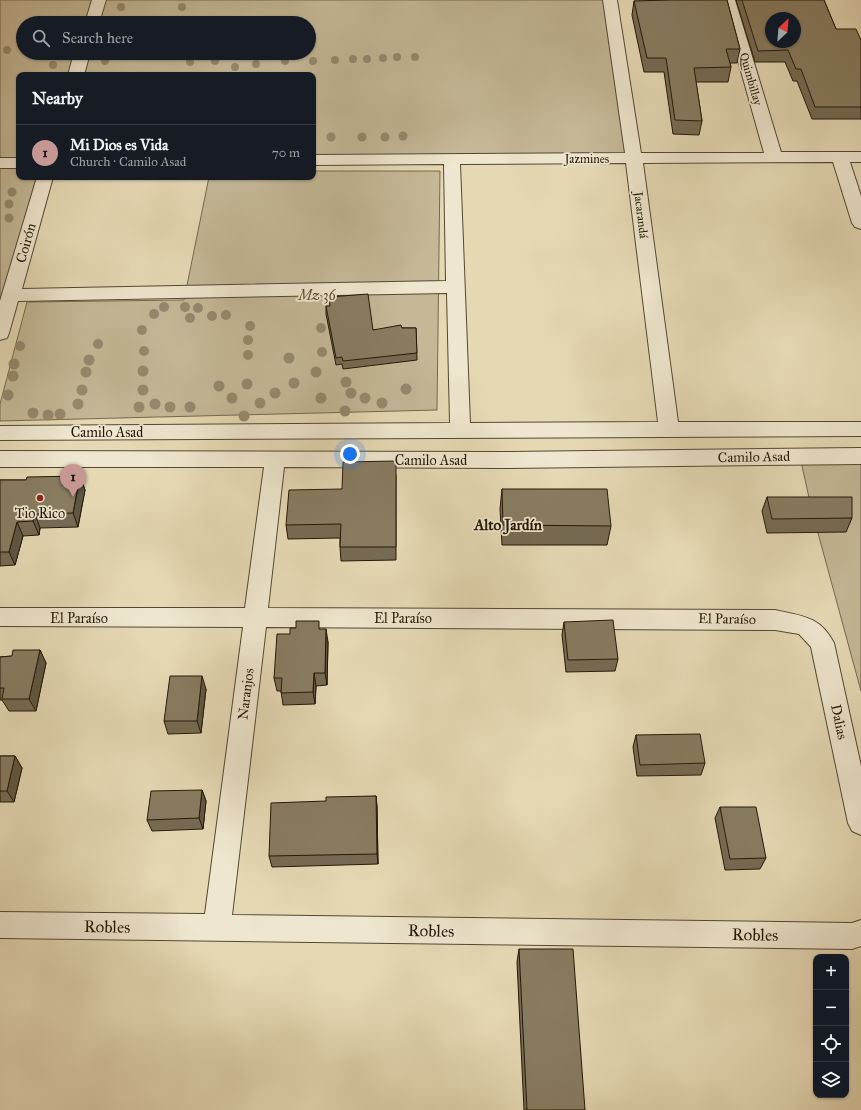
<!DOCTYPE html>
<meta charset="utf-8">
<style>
body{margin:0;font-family:"IM FELL Great Primer",serif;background:#242831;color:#f1f3f6}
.controls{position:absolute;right:12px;bottom:12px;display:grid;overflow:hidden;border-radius:8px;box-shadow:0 1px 3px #0004}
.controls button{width:36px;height:36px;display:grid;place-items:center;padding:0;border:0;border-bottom:1px solid #363941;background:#171b24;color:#f1f3f6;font:20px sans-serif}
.compass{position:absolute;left:765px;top:12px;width:36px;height:36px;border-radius:50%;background:#171b24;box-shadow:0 1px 3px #0004;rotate:26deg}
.you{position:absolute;left:350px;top:454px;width:14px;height:14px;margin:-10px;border:3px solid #fff;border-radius:50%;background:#1a73e8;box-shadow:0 0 0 6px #1a73e833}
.badge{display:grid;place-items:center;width:26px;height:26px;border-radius:50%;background:#c59692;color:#111;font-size:13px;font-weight:700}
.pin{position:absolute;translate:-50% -33px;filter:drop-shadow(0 1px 2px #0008)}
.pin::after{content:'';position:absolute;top:21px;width:14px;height:12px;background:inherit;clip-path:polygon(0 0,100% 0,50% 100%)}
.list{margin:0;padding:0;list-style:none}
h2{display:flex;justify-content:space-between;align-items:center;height:52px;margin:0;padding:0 16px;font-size:17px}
h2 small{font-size:13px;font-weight:400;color:#9ea1a6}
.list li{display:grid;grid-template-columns:26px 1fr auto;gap:12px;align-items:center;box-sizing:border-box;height:56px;padding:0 16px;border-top:1px solid #363941}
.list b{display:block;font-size:15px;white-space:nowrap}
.list p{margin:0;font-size:13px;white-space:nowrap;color:#9ea1a6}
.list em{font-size:13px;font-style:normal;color:#9ea1a6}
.icon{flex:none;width:22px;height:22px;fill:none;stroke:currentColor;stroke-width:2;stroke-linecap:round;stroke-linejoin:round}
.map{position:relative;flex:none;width:861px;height:1110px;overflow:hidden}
.search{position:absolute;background:#171b24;box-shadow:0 1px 3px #0004;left:16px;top:16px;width:300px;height:44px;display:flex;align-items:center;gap:10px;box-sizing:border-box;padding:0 14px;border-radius:22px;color:#9ea1a6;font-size:15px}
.panel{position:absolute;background:#171b24;box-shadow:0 1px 3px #0004;left:16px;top:72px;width:300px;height:108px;border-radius:8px}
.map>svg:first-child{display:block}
.green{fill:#c4b897;stroke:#746850;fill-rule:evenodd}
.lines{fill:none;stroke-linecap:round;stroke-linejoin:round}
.minor-casing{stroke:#544833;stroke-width:2}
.minor{fill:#eee6ce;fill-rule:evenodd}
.tree{fill:#95896d}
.wall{fill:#756b53;stroke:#241808}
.shaded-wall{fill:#5f5744;stroke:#241808}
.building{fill:#887c61;stroke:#241808;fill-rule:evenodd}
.poi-dot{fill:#8f2418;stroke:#eee6ce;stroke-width:1.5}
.labels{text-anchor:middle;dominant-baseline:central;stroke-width:3.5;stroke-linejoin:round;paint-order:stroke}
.far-street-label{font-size:12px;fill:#241808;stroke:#eee6ce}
.street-label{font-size:14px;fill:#241808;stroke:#eee6ce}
.park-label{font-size:14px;font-style:italic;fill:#544833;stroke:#eee6ce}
.poi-label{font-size:14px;fill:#241808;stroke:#eee6ce}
.neighbourhood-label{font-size:15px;font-weight:bold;fill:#241808;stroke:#eee6ce}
.near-street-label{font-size:17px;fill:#241808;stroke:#eee6ce}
</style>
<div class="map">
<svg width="861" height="1110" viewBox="0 0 861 1110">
<rect width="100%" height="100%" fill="#e5d9b4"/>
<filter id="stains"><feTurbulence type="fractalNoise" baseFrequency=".005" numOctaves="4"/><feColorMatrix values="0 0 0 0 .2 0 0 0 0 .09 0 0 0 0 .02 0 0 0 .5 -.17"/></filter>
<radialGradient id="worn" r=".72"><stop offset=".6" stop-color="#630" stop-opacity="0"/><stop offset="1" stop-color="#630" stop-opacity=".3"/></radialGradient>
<path class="green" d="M0,0H610L634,159L313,160V75H19V177H45L0,333ZM23,23H309V53H23Z
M313,171H440L437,410L0,421V404L27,302L184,300L209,177H313Z
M861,456V691L812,511L800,457Z"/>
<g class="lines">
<g class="minor-casing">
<path id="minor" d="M92,0H106L99,23H85Z
M603,0H617L641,153H764L721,0H735L781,152H861V162H850L861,196V229L855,227L852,223L833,162L643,163L678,422H861V436L0,440V426L450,423L447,293L18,301L9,333L7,338L0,340V301L37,177H53L22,289L446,281L444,164L313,165V155L625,153ZM626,163L658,422L470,423L460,164Z
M74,53H90L84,75H68Z
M0,158H19V168H0Z
M861,448V464L503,468L284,467L268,608L775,610C802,616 820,616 834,643L861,766V835L852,831L848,823L811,647L799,634L775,630L266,627L232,915L852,923L861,920V946L852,949L0,938V912L205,914L243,627L0,626V608H245L264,467H0V451L503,452Z"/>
</g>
<use href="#minor" class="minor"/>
</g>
<g class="tree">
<circle cx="121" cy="7" r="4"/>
<circle cx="182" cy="7" r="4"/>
<circle cx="7" cy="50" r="4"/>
<circle cx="397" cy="57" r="4"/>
<circle cx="415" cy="57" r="4"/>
<circle cx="383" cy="58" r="4"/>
<circle cx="353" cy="59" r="4"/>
<circle cx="367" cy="59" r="4"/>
<circle cx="335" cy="60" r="4"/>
<circle cx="105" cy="61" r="4"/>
<circle cx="215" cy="61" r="4"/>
<circle cx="285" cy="61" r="4"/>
<circle cx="313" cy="61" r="4"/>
<circle cx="190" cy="62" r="4"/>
<circle cx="256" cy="64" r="4"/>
<circle cx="53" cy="65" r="4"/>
<circle cx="235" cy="67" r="4"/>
<circle cx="403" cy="136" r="4.5"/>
<circle cx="331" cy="137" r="4.5"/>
<circle cx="362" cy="137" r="4.5"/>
<circle cx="385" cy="137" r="4.5"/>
<circle cx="12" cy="192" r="4.5"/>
<circle cx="9" cy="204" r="4.5"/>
<circle cx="9" cy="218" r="4.5"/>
<circle cx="164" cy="307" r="5"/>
<circle cx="185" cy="307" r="5"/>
<circle cx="198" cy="308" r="5"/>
<circle cx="154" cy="314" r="5"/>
<circle cx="226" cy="315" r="5"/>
<circle cx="212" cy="316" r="5"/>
<circle cx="190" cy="318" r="5"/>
<circle cx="250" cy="326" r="5"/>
<circle cx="321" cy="328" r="5"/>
<circle cx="142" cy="330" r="5"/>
<circle cx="248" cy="340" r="5"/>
<circle cx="98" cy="344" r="5"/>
<circle cx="20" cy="346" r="5"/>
<circle cx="144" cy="351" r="5"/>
<circle cx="322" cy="352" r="5"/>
<circle cx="248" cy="355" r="5"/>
<circle cx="289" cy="358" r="5.5"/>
<circle cx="89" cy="360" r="5.5"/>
<circle cx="14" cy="364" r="5.5"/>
<circle cx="143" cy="371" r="5.5"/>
<circle cx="86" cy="372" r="5.5"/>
<circle cx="316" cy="372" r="5.5"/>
<circle cx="13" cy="376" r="5.5"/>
<circle cx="346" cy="382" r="5.5"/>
<circle cx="294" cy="383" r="5.5"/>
<circle cx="247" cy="384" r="5.5"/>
<circle cx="219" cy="386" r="5.5"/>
<circle cx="406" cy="389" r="5.5"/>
<circle cx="82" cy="390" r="5.5"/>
<circle cx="143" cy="390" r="5.5"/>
<circle cx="275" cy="393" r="5.5"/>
<circle cx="351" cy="393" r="5.5"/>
<circle cx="8" cy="395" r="5.5"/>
<circle cx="232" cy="398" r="5.5"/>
<circle cx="321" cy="398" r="5.5"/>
<circle cx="365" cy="398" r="5.5"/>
<circle cx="260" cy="403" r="5.5"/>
<circle cx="382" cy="403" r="5.5"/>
<circle cx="78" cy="404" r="5.5"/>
<circle cx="155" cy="404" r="5.5"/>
<circle cx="139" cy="407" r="5.5"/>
<circle cx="170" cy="407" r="5.5"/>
<circle cx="190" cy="407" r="5.5"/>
<circle cx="345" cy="411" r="5.5"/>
<circle cx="33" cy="413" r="5.5"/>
<circle cx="60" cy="414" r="5.5"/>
<circle cx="48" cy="415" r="5.5"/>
<circle cx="244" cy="416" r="5.5"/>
</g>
<path class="wall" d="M664,0H727L740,49L737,63H730L731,67L728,82H696L702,121L699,135L673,134L664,72H644L632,15L634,1H664Z
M736,0H824L836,29L861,40V119H812L797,81H793L785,62H755Z
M326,306L373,330L402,328H416L417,360L343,369L342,364L336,365L326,314Z
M396,475V560L341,561L340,547V538L288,539L286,525L342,489Z
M80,476L85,490L78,527L40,528L39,535L23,536L15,565L0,566V480H26Z
M502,489L611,526L607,545H502L500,509Z
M767,497L852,518L846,532L767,533L762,511Z
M564,622L618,659L615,671L566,672L562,635Z
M320,629L328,642L327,685L316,686L315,704L283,705L281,691H277L274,678L290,634Z
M40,650L46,663L36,711H9L2,700H0V657L12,656Z
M206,689L201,733L168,734L164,721Z
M636,735L705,763L701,775L637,776L633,747Z
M0,756H15L22,768L14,802H0Z
M202,790L206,801L203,829L152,831L147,820Z
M376,796L377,807L378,864L272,867L269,856L326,801Z
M720,807L766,858L760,869L725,870L715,818Z
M519,949L585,1110H524L517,962Z"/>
<path class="shaded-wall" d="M80,476L85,490L78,527L73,513Z
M35,514L40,528L39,535L33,521Z
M17,522L23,536L15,565L9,552Z
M326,629L328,642L327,685L325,673Z
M40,650L46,663L36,711L29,699Z
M314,673L316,686L315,704L313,692Z
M202,676L206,689L201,733L197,721Z
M15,756L22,768L14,802L7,791Z
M202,790L206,801L203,829L199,818Z
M376,796L377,807L378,864L377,854Z"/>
<path class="building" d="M670,0H727L740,49H726L731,67L694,68L702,121L675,120L666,58H647L634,1Z
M742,0H824L836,29H856L861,40V107H815L801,69H796L788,50L758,51ZM771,18H795V42H771Z
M368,294L373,330L401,325L402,328H416L417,353L343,361L342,357L336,358L326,306H330L329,297Z
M396,461V547H340L341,524L286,525L289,490L342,489L343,462Z
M80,476L73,513L35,514L33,521L17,522L9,552H0V480H26L27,477Z
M502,489H607L611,526L503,525Z
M767,497H852V518L772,519Z
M613,620L618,659L568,660L564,622Z
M296,621H319V629H326L325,673H314L313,692L281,693L282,678H274L277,634H290V628H296Z
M13,650H40L29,699H2L4,688H0V657L12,656Z
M170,676H202L197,721H164Z
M700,734L705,763L640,765L636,735Z
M0,756H15L7,791H0Z
M202,790L199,818L147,820L151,791Z
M376,796L377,854L269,856L271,803L326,801V797Z
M720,807H756L766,858L730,859Z
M519,949H573L585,1110H527Z"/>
<circle class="poi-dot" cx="40" cy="498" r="4"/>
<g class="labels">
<g class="far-street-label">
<text transform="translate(751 79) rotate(74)">Quimbillay</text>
<text x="587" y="159">Jazmines</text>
<text transform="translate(641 215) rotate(83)">Jacarandá</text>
</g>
<g class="street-label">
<text transform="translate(26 243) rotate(-74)">Coirón</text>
<text x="107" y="432">Camilo Asad</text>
<text transform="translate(754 457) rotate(-1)">Camilo Asad</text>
<text x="431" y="460">Camilo Asad</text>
<text x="79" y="618">El Paraíso</text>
<text x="403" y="618">El Paraíso</text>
<text transform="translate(727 619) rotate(1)">El Paraíso</text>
<text transform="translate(246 694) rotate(-83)">Naranjos</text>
<text transform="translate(839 722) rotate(78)">Dalias</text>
</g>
<g class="park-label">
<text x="317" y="295">Mz 36</text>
</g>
<g class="poi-label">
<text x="40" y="513">Tio Rico</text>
</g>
<g class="neighbourhood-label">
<text x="508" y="525">Alto Jardín</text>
</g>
<g class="near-street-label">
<text transform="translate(107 927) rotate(1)">Robles</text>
<text transform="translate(431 931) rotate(1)">Robles</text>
<text transform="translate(755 935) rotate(1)">Robles</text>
</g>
</g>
<rect width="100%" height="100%" filter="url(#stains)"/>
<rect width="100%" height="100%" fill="url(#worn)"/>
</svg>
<div class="controls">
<button>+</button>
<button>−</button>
<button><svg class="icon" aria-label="locate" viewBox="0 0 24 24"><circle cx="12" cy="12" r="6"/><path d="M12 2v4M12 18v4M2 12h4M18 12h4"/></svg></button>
<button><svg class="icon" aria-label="layers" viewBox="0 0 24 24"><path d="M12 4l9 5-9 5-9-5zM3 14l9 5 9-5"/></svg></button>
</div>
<svg class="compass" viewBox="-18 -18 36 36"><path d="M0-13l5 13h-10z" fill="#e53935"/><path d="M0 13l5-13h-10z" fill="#9ea1a6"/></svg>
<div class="you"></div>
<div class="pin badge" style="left:73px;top:497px">1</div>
<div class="search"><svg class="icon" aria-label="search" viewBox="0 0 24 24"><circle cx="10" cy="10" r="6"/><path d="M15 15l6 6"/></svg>Search here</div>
<section class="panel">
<h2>Nearby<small></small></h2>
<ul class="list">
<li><span class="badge">1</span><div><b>Mi Dios es Vida</b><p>Church · Camilo Asad</p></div><em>70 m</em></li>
</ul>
</section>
</div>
